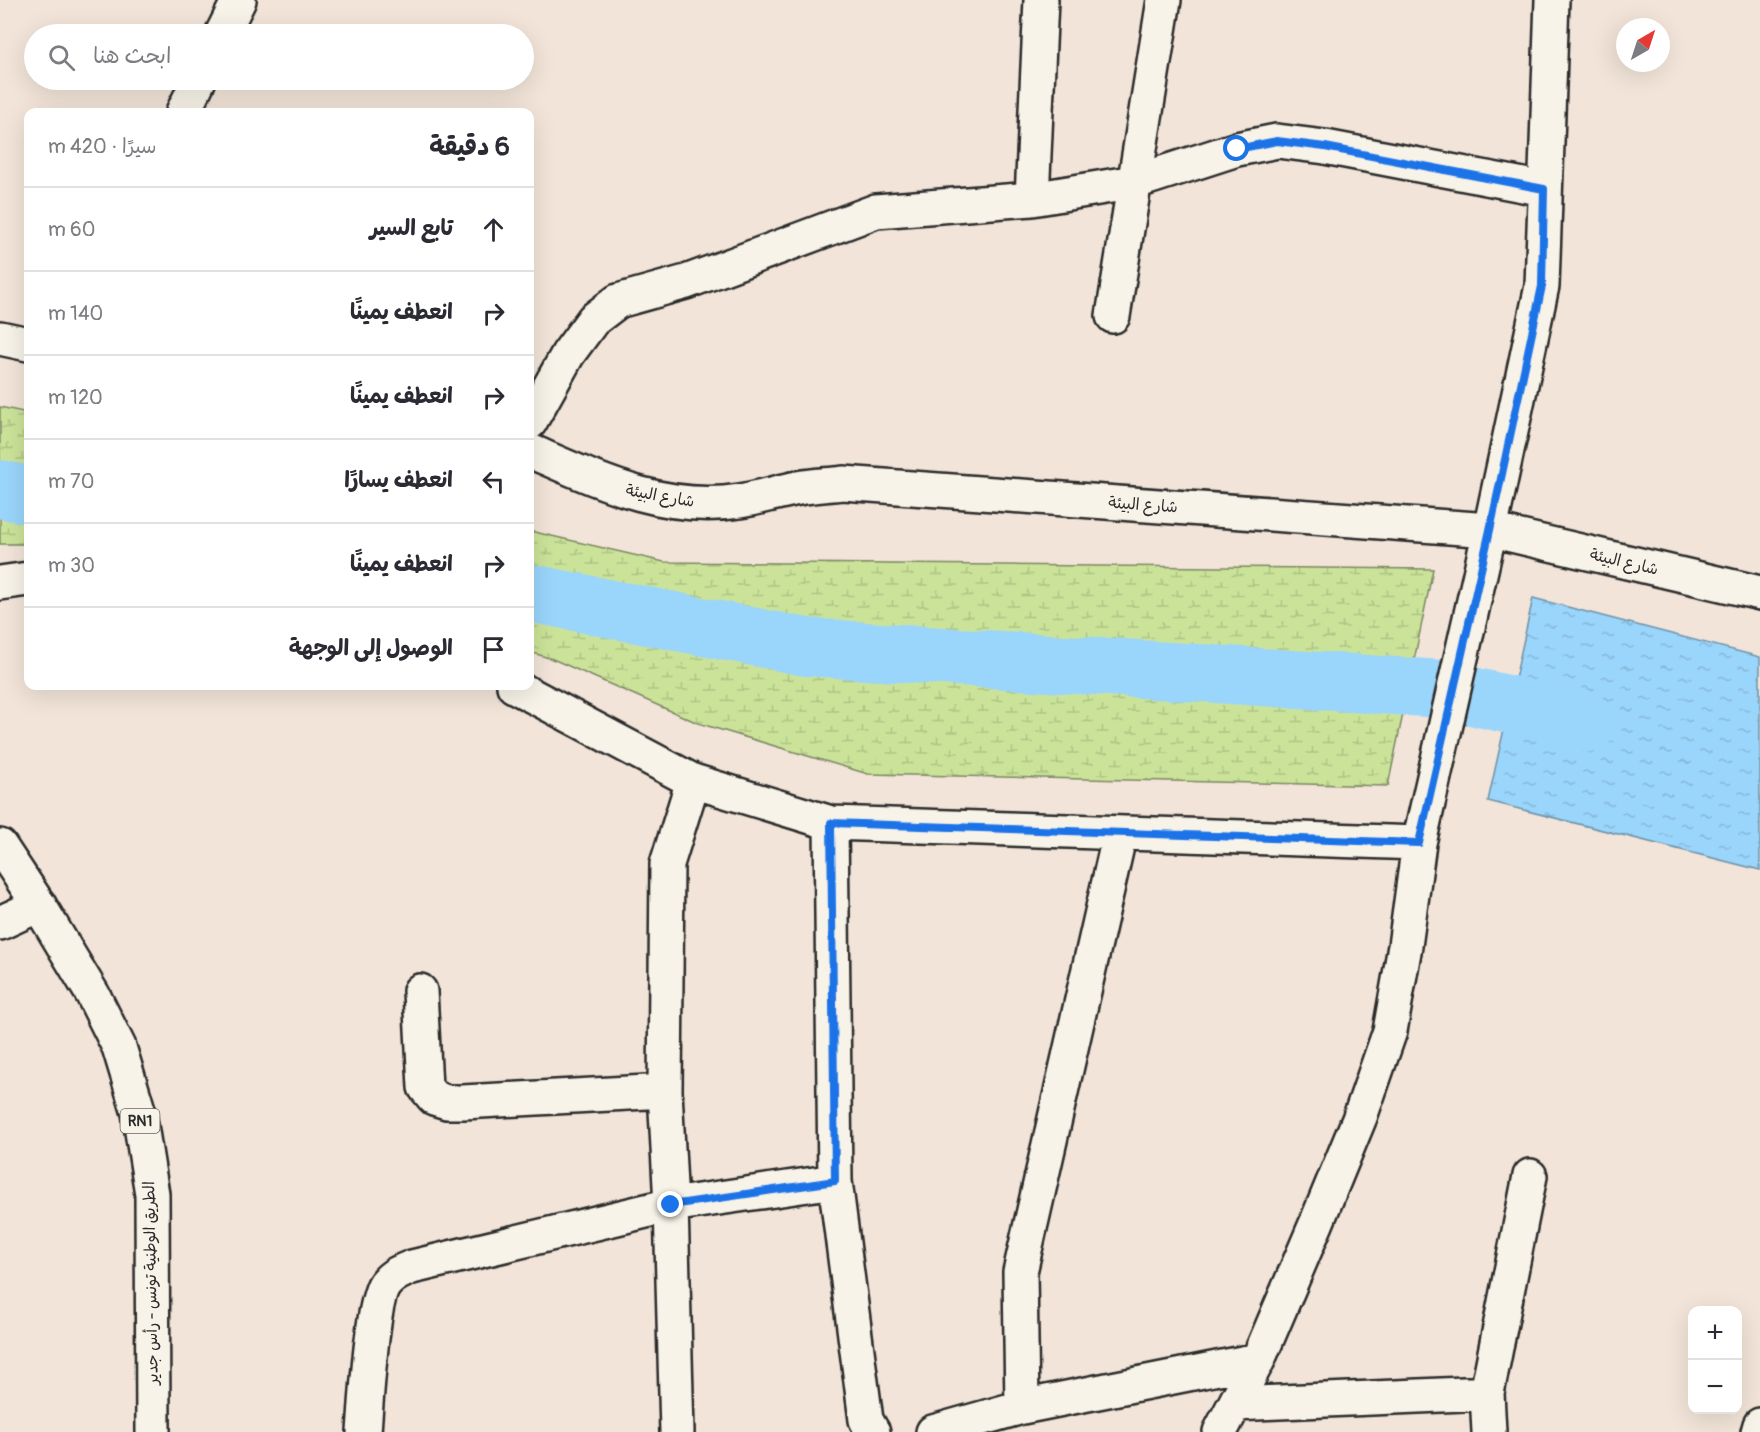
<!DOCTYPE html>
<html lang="ar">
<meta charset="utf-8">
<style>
body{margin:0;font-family:Pangolin,"Playpen Sans Arabic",sans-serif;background:#f2f2f3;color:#2b2b33;direction:rtl}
.controls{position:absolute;right:18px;bottom:18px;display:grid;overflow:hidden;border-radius:12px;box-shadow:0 6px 24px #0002}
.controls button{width:54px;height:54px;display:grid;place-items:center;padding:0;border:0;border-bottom:2px solid #e1e1e2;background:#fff;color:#2b2b33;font:30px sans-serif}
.compass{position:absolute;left:1616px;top:18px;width:54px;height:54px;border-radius:50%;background:#fff;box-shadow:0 6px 24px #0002;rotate:39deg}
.stop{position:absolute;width:18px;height:18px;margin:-14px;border:4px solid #1a73e8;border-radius:50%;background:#fff}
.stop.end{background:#1a73e8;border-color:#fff;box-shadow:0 2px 6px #0008}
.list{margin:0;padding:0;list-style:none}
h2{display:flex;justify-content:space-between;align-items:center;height:78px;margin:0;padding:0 24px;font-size:26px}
h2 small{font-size:20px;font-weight:400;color:#7c7c81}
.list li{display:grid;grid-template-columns:39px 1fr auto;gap:18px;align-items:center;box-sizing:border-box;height:84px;padding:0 24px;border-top:2px solid #e1e1e2}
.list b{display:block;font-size:22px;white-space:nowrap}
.list em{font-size:20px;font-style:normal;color:#7c7c81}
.icon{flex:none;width:33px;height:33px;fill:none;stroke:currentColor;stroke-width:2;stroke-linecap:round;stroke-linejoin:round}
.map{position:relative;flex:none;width:1760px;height:1432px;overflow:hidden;direction:ltr}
.search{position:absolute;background:#fff;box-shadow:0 6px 24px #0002;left:24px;top:24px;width:510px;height:66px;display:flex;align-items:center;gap:15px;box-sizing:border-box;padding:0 21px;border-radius:33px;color:#7c7c81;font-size:22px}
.panel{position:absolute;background:#fff;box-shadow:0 6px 24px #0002;left:24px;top:108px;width:510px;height:582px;border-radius:12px;direction:rtl}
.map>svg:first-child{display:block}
.wetland{fill:url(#wetland-marsh);stroke:#7b8762;stroke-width:1.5}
.water{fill:url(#water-ripples);stroke:#6e91a8;stroke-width:1.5}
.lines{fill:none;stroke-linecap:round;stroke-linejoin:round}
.river{stroke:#9ad5fb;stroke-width:58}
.minor-casing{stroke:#2b2b2b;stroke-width:38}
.major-casing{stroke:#2b2b2b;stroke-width:38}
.minor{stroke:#f7f3e8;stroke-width:33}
.major{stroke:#f7f3e8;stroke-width:33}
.route{stroke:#1a73e8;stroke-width:8}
.labels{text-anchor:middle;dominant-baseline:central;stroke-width:6;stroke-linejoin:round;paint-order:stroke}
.shield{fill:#f7f3e8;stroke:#686764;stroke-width:1.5}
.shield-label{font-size:15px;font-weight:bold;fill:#2b2b2b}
.street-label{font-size:16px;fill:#2b2b2b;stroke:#f7f3e8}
</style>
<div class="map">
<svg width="1760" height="1432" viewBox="0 0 1760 1432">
<defs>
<pattern id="wetland-marsh" width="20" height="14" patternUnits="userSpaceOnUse" patternTransform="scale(1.5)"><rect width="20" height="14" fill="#cbe399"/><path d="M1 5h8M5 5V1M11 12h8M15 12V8" fill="none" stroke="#aec384"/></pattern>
<pattern id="water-ripples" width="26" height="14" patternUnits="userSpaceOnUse" patternTransform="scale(1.5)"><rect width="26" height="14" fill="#9ad5fb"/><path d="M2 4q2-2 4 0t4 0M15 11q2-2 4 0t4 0" fill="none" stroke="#85b7d7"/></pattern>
</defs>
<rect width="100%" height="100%" fill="#f2e4d8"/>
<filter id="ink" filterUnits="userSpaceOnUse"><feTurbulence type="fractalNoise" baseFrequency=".0167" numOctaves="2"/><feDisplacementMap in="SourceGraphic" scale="12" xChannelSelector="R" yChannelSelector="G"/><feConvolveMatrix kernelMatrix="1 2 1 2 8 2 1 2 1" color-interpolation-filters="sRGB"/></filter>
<g filter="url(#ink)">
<path class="wetland" d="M0,407L28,413V544H0Z
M530,531L664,562L1433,569L1388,786L868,774L698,723L555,660L530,652Z"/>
<path class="water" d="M1533,598L1760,657V870L1488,801Z"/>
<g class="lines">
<path class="river" d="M0,489L28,495
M530,593L806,647L1442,689L1588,723"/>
<g class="minor-casing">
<path id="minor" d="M222,34L239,0
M183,112L199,80
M1032,199L1041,0
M1113,316L1164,0
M0,338L28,344
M530,422L568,354L593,320L618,301L686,282L876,211L1032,199L1135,182L1237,149L1277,141L1325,147L1544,189
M530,451C597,480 664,513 740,501C759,498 778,492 798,488C813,485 828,485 843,483L1490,530L1760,593
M0,583L28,579
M514,686L693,781L831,823L1419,843
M831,823L835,1181L866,1420L873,1432
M0,923L39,905
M420,991L425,1087L434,1098L447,1102H463L665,1091
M1235,1404L1487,1393
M1022,1407L1020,1272L1120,833
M364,1432C366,1405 372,1301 385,1284C392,1275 401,1271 412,1267L671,1205L835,1181
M677,1432L671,1205L665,1091L667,864L693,781
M933,1432L1022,1407L1258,1360
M1220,1432L1258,1360L1316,1224L1360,1117L1390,1031L1405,946L1419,843L1490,530L1542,286L1552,0
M1489,1432L1487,1393L1530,1176
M1758,1432L1760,1425"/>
</g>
<g class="major-casing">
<path id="major" d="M0,846L39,905L93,995L119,1047L139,1113L152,1194L153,1432"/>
</g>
<use href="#minor" class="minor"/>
<use href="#major" class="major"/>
</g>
</g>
<g class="lines" filter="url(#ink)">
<path class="route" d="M671,1205L835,1181L831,823L1419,843L1490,530L1542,286L1544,189L1325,147L1277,141L1237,149"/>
</g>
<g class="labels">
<rect class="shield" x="120.5" y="1109" width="39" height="24" rx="4.5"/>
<g class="shield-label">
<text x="140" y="1121">RN1</text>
</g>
<g class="street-label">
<text transform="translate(660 496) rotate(10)">شارع البيئة</text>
<text transform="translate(1143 505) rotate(4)">شارع البيئة</text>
<text transform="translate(1624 562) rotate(13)">شارع البيئة</text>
<text transform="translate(151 1283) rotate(-91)">الطريق الوطنية تونس - رأس جدير</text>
</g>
</g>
</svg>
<div class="controls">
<button>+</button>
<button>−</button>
</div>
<svg class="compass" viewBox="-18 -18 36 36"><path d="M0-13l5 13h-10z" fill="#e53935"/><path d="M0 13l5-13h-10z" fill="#7c7c81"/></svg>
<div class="stop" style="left:1237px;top:149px"></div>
<div class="stop end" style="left:671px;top:1205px"></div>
<div class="search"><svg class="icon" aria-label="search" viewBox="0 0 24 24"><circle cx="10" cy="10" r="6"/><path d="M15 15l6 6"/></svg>ابحث هنا</div>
<section class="panel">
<h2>6 دقيقة<small>سيرًا · 420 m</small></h2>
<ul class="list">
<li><svg class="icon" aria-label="ahead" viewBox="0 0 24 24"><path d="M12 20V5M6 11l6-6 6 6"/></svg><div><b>تابع السير</b></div><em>60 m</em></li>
<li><svg class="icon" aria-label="right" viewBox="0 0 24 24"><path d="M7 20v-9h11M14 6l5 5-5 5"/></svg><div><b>انعطف يمينًا</b></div><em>140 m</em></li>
<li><svg class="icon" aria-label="right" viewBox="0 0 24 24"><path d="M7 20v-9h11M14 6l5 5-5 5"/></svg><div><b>انعطف يمينًا</b></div><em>120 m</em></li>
<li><svg class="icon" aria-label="left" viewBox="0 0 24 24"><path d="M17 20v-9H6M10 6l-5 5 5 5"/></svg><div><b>انعطف يسارًا</b></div><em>70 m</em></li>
<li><svg class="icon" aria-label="right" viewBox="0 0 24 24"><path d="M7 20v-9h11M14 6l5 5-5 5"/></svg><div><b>انعطف يمينًا</b></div><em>30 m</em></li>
<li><svg class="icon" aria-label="arrive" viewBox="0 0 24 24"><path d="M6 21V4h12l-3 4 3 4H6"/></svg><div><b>الوصول إلى الوجهة</b></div></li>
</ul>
</section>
</div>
